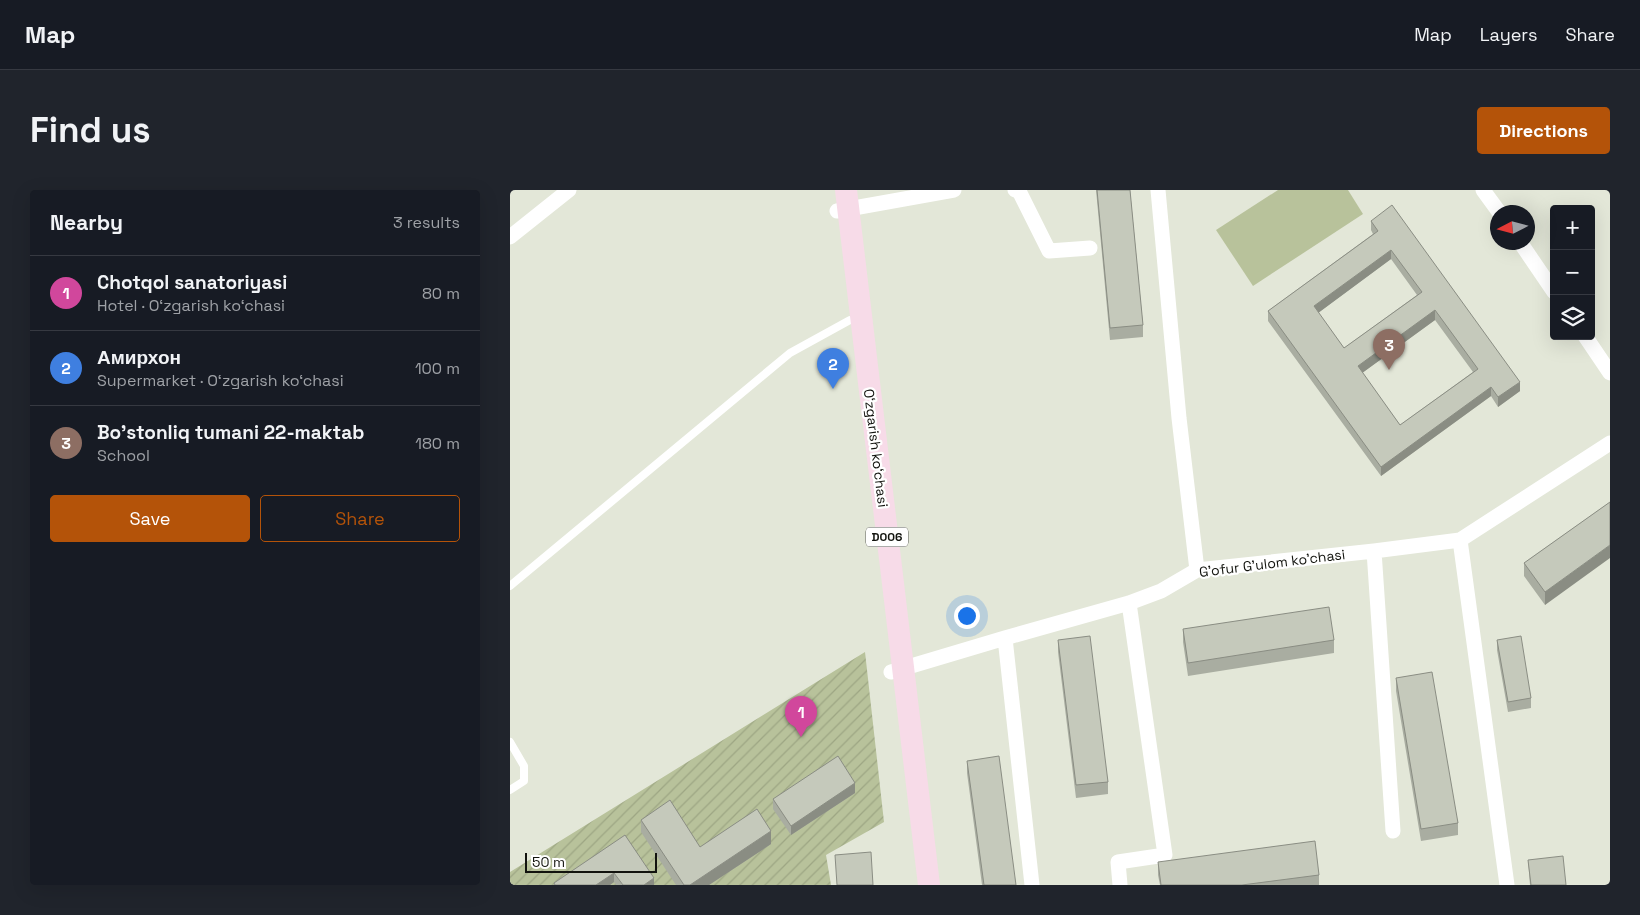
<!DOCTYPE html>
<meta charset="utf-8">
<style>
body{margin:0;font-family:"Space Grotesk",sans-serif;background:#20242c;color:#f1f3f6}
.controls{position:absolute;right:15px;top:15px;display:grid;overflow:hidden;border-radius:5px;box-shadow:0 5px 20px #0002}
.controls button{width:45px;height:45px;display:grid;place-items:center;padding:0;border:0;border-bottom:1px solid #363941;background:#171b24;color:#f1f3f6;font:25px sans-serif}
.compass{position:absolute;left:980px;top:15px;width:45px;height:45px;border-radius:50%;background:#171b24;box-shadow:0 5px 20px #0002;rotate:264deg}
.scale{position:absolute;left:15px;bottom:12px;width:132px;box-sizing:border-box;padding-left:5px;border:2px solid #12130e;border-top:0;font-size:14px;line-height:18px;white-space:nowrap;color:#12130e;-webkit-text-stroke:4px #fff;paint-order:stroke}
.you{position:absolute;left:456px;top:425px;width:18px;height:18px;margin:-12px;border:4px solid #fff;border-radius:50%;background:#1a73e8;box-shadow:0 0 0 8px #1a73e833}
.badge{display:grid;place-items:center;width:32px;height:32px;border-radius:50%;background:#b45309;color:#fff;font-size:16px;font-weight:700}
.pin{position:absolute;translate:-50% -41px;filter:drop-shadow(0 1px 2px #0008)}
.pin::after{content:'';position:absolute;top:26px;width:18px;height:15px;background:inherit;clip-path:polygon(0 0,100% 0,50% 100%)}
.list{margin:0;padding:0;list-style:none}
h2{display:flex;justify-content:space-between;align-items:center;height:65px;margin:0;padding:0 20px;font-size:21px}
h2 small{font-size:16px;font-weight:400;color:#9ea1a6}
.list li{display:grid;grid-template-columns:32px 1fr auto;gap:15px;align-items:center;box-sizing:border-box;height:75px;padding:0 20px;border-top:1px solid #363941}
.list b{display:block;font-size:19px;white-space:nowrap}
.list p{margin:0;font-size:16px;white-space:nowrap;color:#9ea1a6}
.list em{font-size:16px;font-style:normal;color:#9ea1a6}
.actions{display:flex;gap:10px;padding:15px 20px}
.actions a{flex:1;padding:11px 0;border:1px solid #b45309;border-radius:5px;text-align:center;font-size:18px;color:#b45309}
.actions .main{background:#b45309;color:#fff}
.icon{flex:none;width:28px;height:28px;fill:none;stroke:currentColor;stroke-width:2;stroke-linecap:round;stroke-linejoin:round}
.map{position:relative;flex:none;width:1100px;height:695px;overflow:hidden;border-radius:5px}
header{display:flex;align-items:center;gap:30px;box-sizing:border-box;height:70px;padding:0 25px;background:#171b24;border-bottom:1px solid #363941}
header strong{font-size:24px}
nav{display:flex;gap:28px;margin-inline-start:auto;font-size:18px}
.intro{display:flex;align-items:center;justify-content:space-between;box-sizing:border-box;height:120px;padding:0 30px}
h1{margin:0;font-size:35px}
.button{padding:12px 22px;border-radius:5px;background:#b45309;color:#fff;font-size:18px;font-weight:700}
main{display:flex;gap:30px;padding:0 30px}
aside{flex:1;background:#171b24;border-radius:5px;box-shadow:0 5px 20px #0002}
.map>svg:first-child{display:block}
.garden{fill:url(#garden-furrows)}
.pitch{fill:#b8c29b}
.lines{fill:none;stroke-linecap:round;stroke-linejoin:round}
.lane{stroke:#fff;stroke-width:8}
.street{stroke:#fff;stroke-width:15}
.primary{stroke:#f7dbe8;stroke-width:22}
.wall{fill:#a9ada1;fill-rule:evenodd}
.shaded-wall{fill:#8a8d83}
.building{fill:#c5c9bb;stroke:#8a8d83;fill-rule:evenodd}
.labels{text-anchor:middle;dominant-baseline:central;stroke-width:4.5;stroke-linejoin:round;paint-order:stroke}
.shield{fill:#fff;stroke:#595a56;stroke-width:1}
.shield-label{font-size:12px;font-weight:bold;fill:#12130e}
.street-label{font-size:14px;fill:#12130e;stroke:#fff}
</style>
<header>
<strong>Map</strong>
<nav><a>Map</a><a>Layers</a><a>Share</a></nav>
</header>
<div class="intro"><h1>Find us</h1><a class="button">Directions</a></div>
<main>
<aside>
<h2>Nearby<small>3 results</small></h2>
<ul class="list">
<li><span class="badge" style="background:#d1479c">1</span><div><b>Chotqol sanatoriyasi</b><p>Hotel · Oʻzgarish koʻchasi</p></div><em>80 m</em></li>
<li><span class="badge" style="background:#3f7fe0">2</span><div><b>Амирхон</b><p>Supermarket · Oʻzgarish koʻchasi</p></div><em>100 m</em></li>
<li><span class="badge" style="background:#8d6e63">3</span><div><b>Bo’stonliq tumani 22-maktab</b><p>School</p></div><em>180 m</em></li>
</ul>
<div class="actions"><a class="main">Save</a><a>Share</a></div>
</aside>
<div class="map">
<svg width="1100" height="695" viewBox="0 0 1100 695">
<defs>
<pattern id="garden-furrows" width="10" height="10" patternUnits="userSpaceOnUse" patternTransform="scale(1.25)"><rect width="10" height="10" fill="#b8c29b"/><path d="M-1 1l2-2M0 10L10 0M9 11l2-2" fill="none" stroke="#9da684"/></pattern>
</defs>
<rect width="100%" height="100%" fill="#e3e7d8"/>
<path class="garden" d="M355,462L374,632L316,665L321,695H0V682Z"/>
<path class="pitch" d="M768,0H838L853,24L743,96L706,40Z"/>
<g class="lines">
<path class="lane" d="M0,396L280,163L340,130L350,129
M0,552L14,576V591L0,600"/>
<path class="street" d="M505,0L509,1L539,61L580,58
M648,0L669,228L687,380
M973,0L989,22
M327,21L444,0
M0,47L59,0
M1010,52L1044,102
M1075,146L1100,183
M950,350L997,695
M864,361L883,641
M495,448L522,695
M381,482L495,448L619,413L651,401L687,380L864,361L950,350L1100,253
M610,695L608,672L655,665L619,413"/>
<path class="primary" d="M336,0L419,695"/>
</g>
<path class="wall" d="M586,0H620L633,135V147L600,150Z
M861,31L1010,201L988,217L981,206L871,286L758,131V121L863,44L861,40ZM881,69L907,105L834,158L808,123ZM925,130L963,182L890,235L852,183Z
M1100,312L1035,415L1014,386V373Z
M673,439L824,450V463L678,486L673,452Z
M548,450L598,592V604L566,608L548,462Z
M987,450L1021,508V518L998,522L987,460Z
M886,488L948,633V645L911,651L886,501Z
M457,571L506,695H472L457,583Z
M345,603L281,645L263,619V609Z
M131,630L190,657L261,654L199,695H166L131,642Z
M115,645L144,695H106L104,692L100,695H44V693Z
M1018,670L1056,695H1020Z
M648,672L809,685V695H650L648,685Z"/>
<path class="shaded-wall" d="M881,60V69L804,126V116Z
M925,120V130L848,186V176Z
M1010,192V201L988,217V207Z
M981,197V206L871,286V277Z
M1100,355V368L1035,415V402Z
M345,593V603L281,645V636Z
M261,641V654L199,695H180Z
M104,683V692L100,695H86Z
M144,688V695H134Z"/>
<path class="building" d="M587,0H620L633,135L600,138Z
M882,15L1010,192L988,207L981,197L871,277L758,121L868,41L861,31ZM881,60L912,102L834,158L804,116ZM925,120L968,179L890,235L848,176Z
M1100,312V355L1035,402L1014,373Z
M819,417L824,450L678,473L673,439Z
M580,446L598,592L566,595L548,450Z
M1011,446L1021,508L998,512L987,450Z
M922,482L948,633L911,639L886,488Z
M328,566L345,593L281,636L263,609Z
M489,566L506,695H474L457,571Z
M160,610L190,657L247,619L261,641L180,695H174L131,630Z
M115,645L144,688L134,695H113L104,683L86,695H45L44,693Z
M805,651L809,685L732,695H651L648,672Z
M361,662L363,695H327L325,665Z
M1053,666L1056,695H1021L1018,670Z"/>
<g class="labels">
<rect class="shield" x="356" y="337.5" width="42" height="19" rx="4"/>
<g class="shield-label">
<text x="377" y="347">D006</text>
</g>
<g class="street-label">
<text transform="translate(366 258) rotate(83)">Oʻzgarish koʻchasi</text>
<text transform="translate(762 373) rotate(-7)">G'ofur G'ulom ko'chasi</text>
</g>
</g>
</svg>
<div class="controls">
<button>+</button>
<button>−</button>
<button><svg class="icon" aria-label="layers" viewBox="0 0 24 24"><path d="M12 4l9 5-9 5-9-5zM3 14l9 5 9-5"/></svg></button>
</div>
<svg class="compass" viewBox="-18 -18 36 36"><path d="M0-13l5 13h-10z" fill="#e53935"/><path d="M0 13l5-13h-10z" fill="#9ea1a6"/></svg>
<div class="scale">50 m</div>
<div class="you"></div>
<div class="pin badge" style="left:291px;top:547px;background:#d1479c">1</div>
<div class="pin badge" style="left:323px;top:199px;background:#3f7fe0">2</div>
<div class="pin badge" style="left:879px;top:180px;background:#8d6e63">3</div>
</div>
</main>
